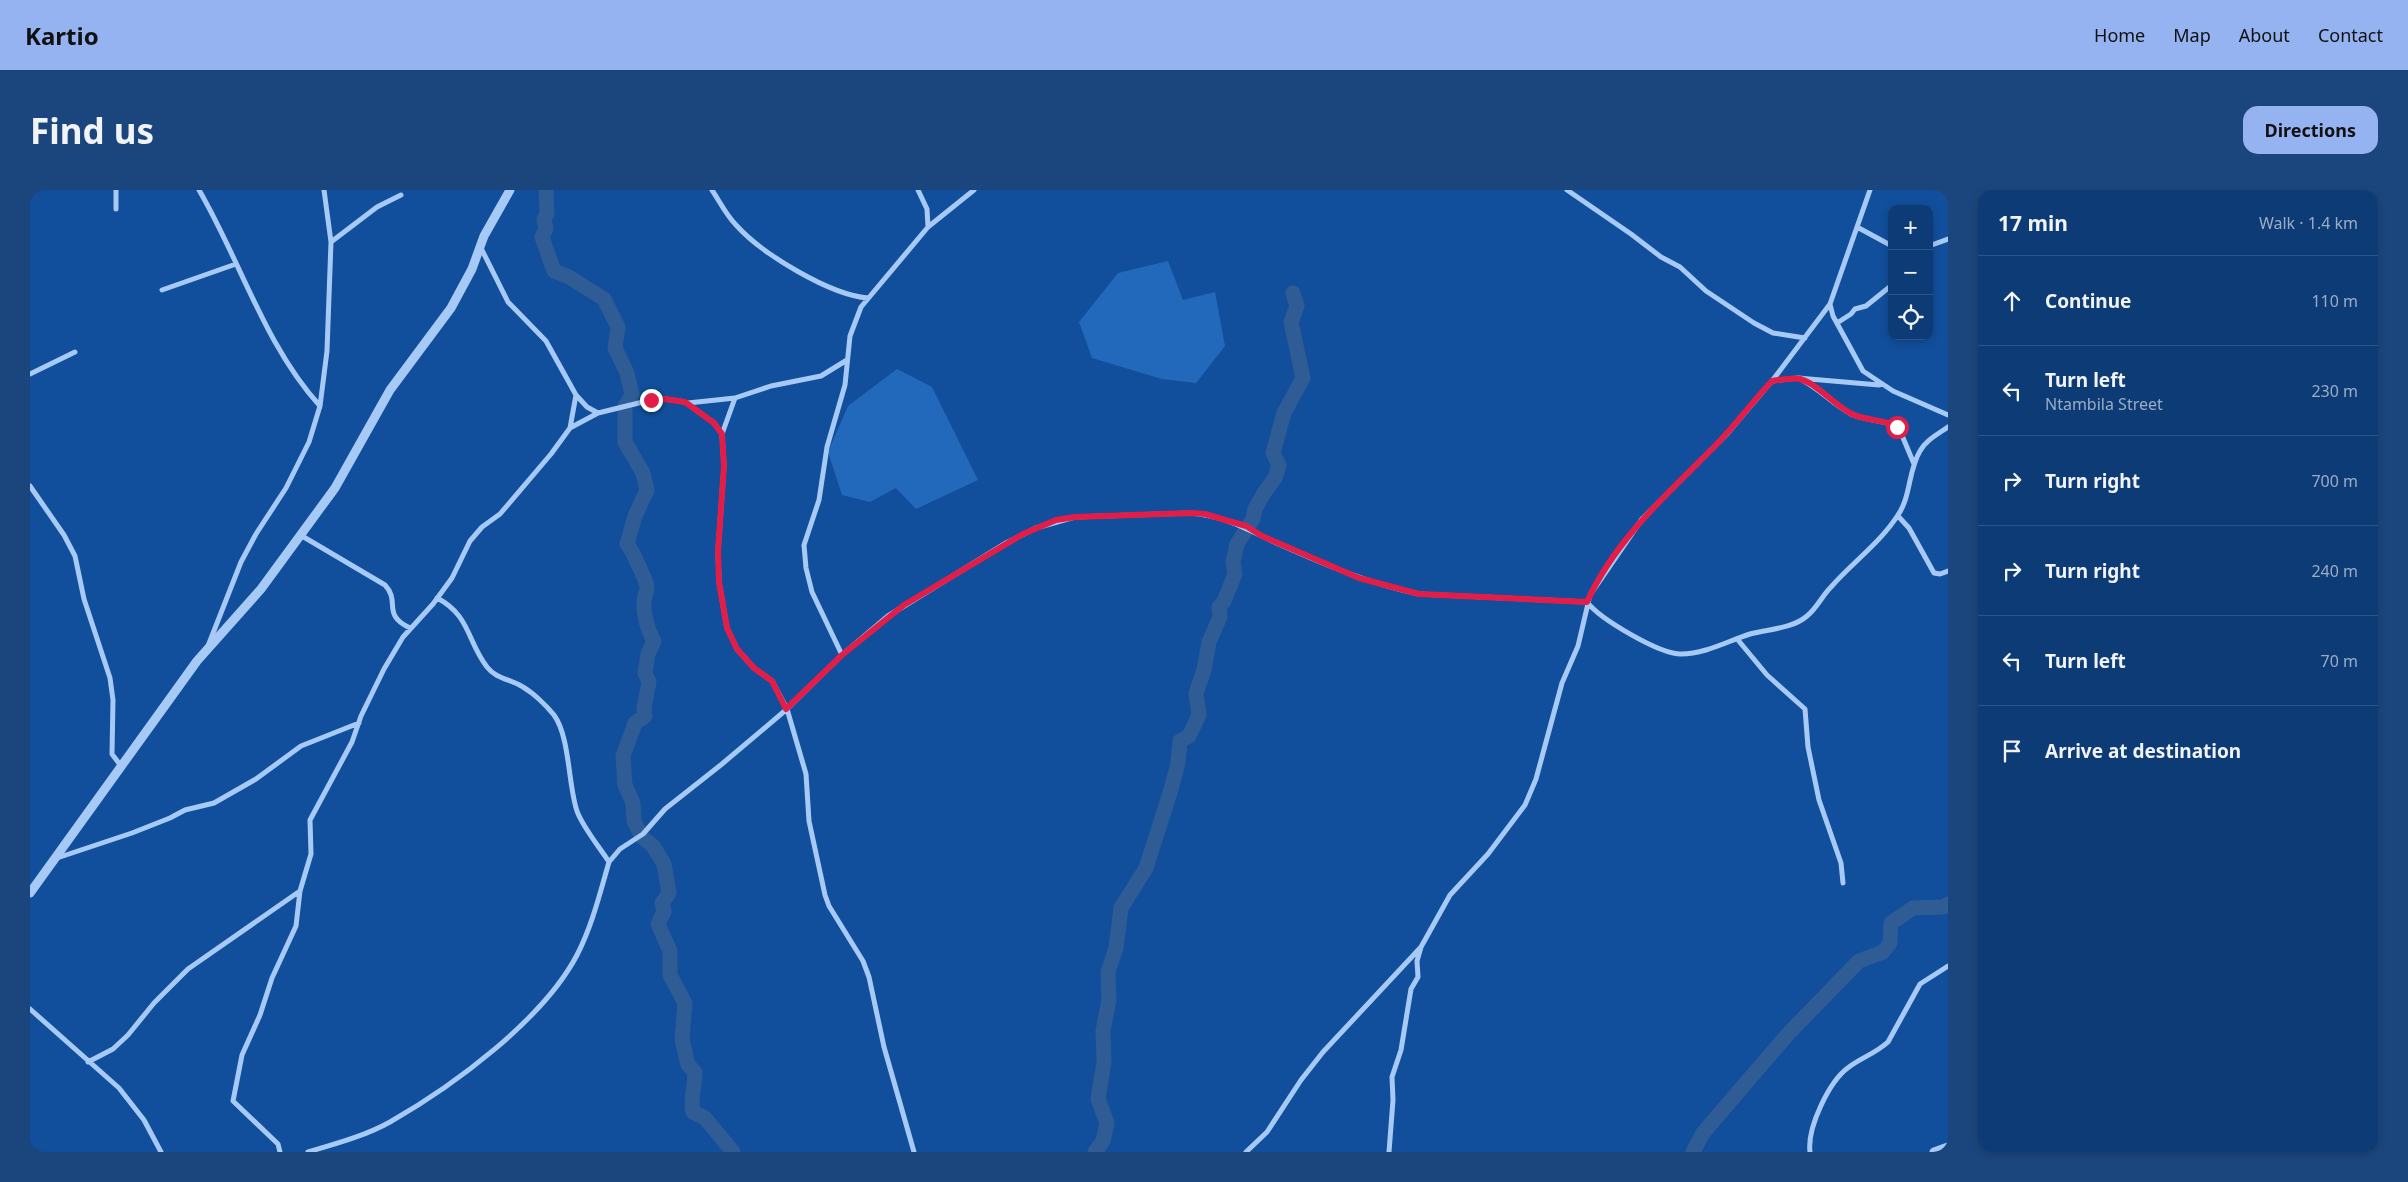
<!DOCTYPE html>
<meta charset="utf-8">
<style>
body{margin:0;font-family:"Noto Sans",sans-serif;background:#1b467d;color:#f1f3f6}
.controls{position:absolute;right:15px;top:15px;display:grid;overflow:hidden;border-radius:10px;box-shadow:0 2px 8px #0003}
.controls button{width:45px;height:45px;display:grid;place-items:center;padding:0;border:0;border-bottom:1px solid #2d5587;background:#0d3b75;color:#f1f3f6;font:25px sans-serif}
.stop{position:absolute;width:15px;height:15px;margin:-11px;border:4px solid #e11d48;border-radius:50%;background:#fff}
.stop.end{background:#e11d48;border-color:#fff;box-shadow:0 1px 5px #0008}
.list{margin:0;padding:0;list-style:none}
h2{display:flex;justify-content:space-between;align-items:center;height:65px;margin:0;padding:0 20px;font-size:21px}
h2 small{font-size:16px;font-weight:400;color:#9aadc5}
.list li{display:grid;grid-template-columns:32px 1fr auto;gap:15px;align-items:center;box-sizing:border-box;height:90px;padding:0 20px;border-top:1px solid #2d5587}
.list b{display:block;font-size:19px;white-space:nowrap}
.list p{margin:0;font-size:16px;white-space:nowrap;color:#9aadc5}
.list em{font-size:16px;font-style:normal;color:#9aadc5}
.icon{flex:none;width:28px;height:28px;fill:none;stroke:currentColor;stroke-width:2;stroke-linecap:round;stroke-linejoin:round}
.map{position:relative;flex:none;width:1918px;height:962px;overflow:hidden;border-radius:15px}
header{display:flex;align-items:center;gap:30px;box-sizing:border-box;height:70px;padding:0 25px;background:#95b2f1;color:#111}
header strong{font-size:24px}
nav{display:flex;gap:28px;margin-inline-start:auto;font-size:18px}
.intro{display:flex;align-items:center;justify-content:space-between;box-sizing:border-box;height:120px;padding:0 30px}
h1{margin:0;font-size:35px}
.button{padding:12px 22px;border-radius:15px;background:#95b2f1;color:#111;font-size:18px;font-weight:700}
main{display:flex;gap:30px;padding:0 30px}
aside{flex:1;background:#0d3b75;border-radius:15px;box-shadow:0 2px 8px #0003}
.map>svg:first-child{display:block}
.green{fill:#2369bb}
.lines{fill:none;stroke-linecap:round;stroke-linejoin:round}
.river{stroke:#2f5c95;stroke-width:15}
.minor{stroke:#a6caf5;stroke-width:5}
.tertiary{stroke:#a6caf5;stroke-width:9}
.route{stroke:#e11d48;stroke-width:6}
</style>
<header>
<strong>Kartio</strong>
<nav><a>Home</a><a>Map</a><a>About</a><a>Contact</a></nav>
</header>
<div class="intro"><h1>Find us</h1><a class="button">Directions</a></div>
<main>
<div class="map">
<svg width="1918" height="962" viewBox="0 0 1918 962">
<rect width="100%" height="100%" fill="#114f9c"/>
<path class="green" d="M1138,71L1153,110L1185,102L1195,156L1166,193L1132,189L1062,168L1049,132L1088,83Z
M867,179L902,197L948,290L886,319L866,298L840,312L812,305L798,262L818,216Z"/>
<g class="lines">
<path class="river" d="M516,0L517,24L514,29L516,39L512,47L524,81L539,87L574,109L588,137L585,158L597,183L602,205L595,216V252L613,283L617,300L605,326L597,354C601,358 617,392 617,397C617,402 614,407 614,412C613,424 618,441 624,451L618,464L615,483L619,492L614,518L615,526L605,533L593,566L595,595L603,613L604,631L612,647L623,656L634,674L639,703L632,713L634,722L628,734L640,761V785L655,813L652,849L658,875L665,882C665,896 660,909 663,922L675,928L703,962
M1065,962L1073,951L1077,933L1068,909L1074,872L1073,841L1079,810L1078,782L1086,758L1091,718L1116,678L1140,603L1148,573L1150,551L1159,546L1169,525L1166,503L1174,480L1179,452L1190,427L1189,417L1194,411L1205,384L1203,372L1207,354L1223,329L1225,319L1234,303L1245,288L1249,275L1243,263L1254,223L1273,188L1261,132L1267,116L1263,103
M1663,962L1673,943L1758,844L1829,771L1853,762L1860,753L1861,733L1883,718L1914,717L1918,714"/>
<path class="minor" d="M169,0C210,70 235,156 290,216
M682,0C690,12 696,25 706,35C732,64 800,105 838,108
M1537,0L1601,44L1631,67L1650,77L1676,101L1724,133L1743,143L1775,148
M86,19V0
M898,37L944,0
M1827,37L1862,56
M301,52L347,17L371,5
M1899,56L1918,49
M451,58L478,112L516,151L546,205L557,217L568,223
M132,100L206,74
M1800,114L1803,126L1833,181L1863,201L1918,225
M1807,133L1821,124L1825,119L1836,116L1862,95
M0,184L45,162
M1768,188C1788,197 1802,214 1821,224C1835,231 1853,229 1867,237L1871,243L1884,274
M1742,191L1768,188L1849,195
M705,208L741,196L791,186L817,170
M658,213L705,208L692,244
M540,238L546,205
M0,296L34,345L45,366L54,409L80,488L83,510L82,564L91,576
M1868,326L1879,338L1904,383L1910,384L1918,381
M272,346L355,395C371,412 351,424 380,438
M407,408C440,425 437,451 457,477C466,489 481,489 493,497C503,503 516,515 524,525C540,547 538,595 547,621C552,636 570,658 579,672
M1708,450L1737,485L1775,519L1778,557L1789,610L1811,673L1813,693
M178,456L211,372L226,344L256,298L279,252L290,216L297,161L301,52L294,0
M812,465L782,402L776,378L774,355L789,310L797,257L815,195L820,146L831,117L898,37L897,19L888,0
M27,668L102,643L140,628L155,620L184,613L226,589L271,556L329,533
M0,819L89,898L114,930L131,962
M58,872L83,859L98,845L124,813L158,779L270,701
M250,962L248,954L203,911L212,865L230,825L242,788L266,736L270,701L281,664L280,630L322,552L331,526L354,479L373,447L403,414L422,388L440,351L452,337L470,324L521,264L540,238L568,223L621,210L635,209L655,212L684,233L692,244L694,276L688,361L689,392L697,438L707,459L724,478L742,491L757,519L776,584L779,631L795,705L799,716L833,771L839,787L854,857L884,962
M278,962C305,954 335,946 360,932C423,896 513,830 547,765C562,736 570,703 579,672L590,659L613,644L635,619L692,574L757,519L812,465L858,426L976,353L1006,338L1045,327L1161,323C1200,327 1217,340 1251,355C1296,375 1340,394 1389,404L1557,412C1570,429 1629,464 1651,464C1675,464 1698,451 1720,444C1738,439 1762,439 1777,426C1787,418 1792,406 1801,397C1823,372 1850,353 1868,325C1881,306 1878,281 1890,261C1896,250 1908,244 1918,237
M1216,962L1237,942L1271,890L1293,862L1391,757L1420,705L1458,664L1495,615L1506,589L1532,493L1548,456L1560,405L1612,329L1697,244L1742,191L1800,114L1840,0
M1359,962L1363,910L1362,887L1371,860L1381,799L1388,787L1387,771L1391,757
M1780,962C1777,938 1799,891 1819,877C1831,868 1846,863 1858,852L1890,794L1918,776"/>
<path class="tertiary" d="M0,703L167,471L231,399L305,298L360,200L421,118L442,79L454,46L480,0
M1904,962L1918,957"/>
</g>
<g class="lines">
<path class="route" d="M621,210L635,209L655,212L684,233L692,244L694,276L688,361L689,392L697,438L707,459L724,478L742,491L756,519L812,465L874,415L993,344L1026,330L1045,327L1161,323L1175,324L1216,336L1232,346L1329,388L1389,404L1557,412C1585,350 1637,304 1684,257C1705,236 1722,212 1742,191C1750,190 1762,187 1770,189C1788,194 1804,215 1822,224C1836,231 1854,229 1867,237"/>
</g>
</svg>
<div class="controls">
<button>+</button>
<button>−</button>
<button><svg class="icon" aria-label="locate" viewBox="0 0 24 24"><circle cx="12" cy="12" r="6"/><path d="M12 2v4M12 18v4M2 12h4M18 12h4"/></svg></button>
</div>
<div class="stop" style="left:1867px;top:237px"></div>
<div class="stop end" style="left:621px;top:210px"></div>
</div>
<aside>
<h2>17 min<small>Walk · 1.4 km</small></h2>
<ul class="list">
<li><svg class="icon" aria-label="ahead" viewBox="0 0 24 24"><path d="M12 20V5M6 11l6-6 6 6"/></svg><div><b>Continue</b></div><em>110 m</em></li>
<li><svg class="icon" aria-label="left" viewBox="0 0 24 24"><path d="M17 20v-9H6M10 6l-5 5 5 5"/></svg><div><b>Turn left</b><p>Ntambila Street</p></div><em>230 m</em></li>
<li><svg class="icon" aria-label="right" viewBox="0 0 24 24"><path d="M7 20v-9h11M14 6l5 5-5 5"/></svg><div><b>Turn right</b></div><em>700 m</em></li>
<li><svg class="icon" aria-label="right" viewBox="0 0 24 24"><path d="M7 20v-9h11M14 6l5 5-5 5"/></svg><div><b>Turn right</b></div><em>240 m</em></li>
<li><svg class="icon" aria-label="left" viewBox="0 0 24 24"><path d="M17 20v-9H6M10 6l-5 5 5 5"/></svg><div><b>Turn left</b></div><em>70 m</em></li>
<li><svg class="icon" aria-label="arrive" viewBox="0 0 24 24"><path d="M6 21V4h12l-3 4 3 4H6"/></svg><div><b>Arrive at destination</b></div></li>
</ul>
</aside>
</main>
